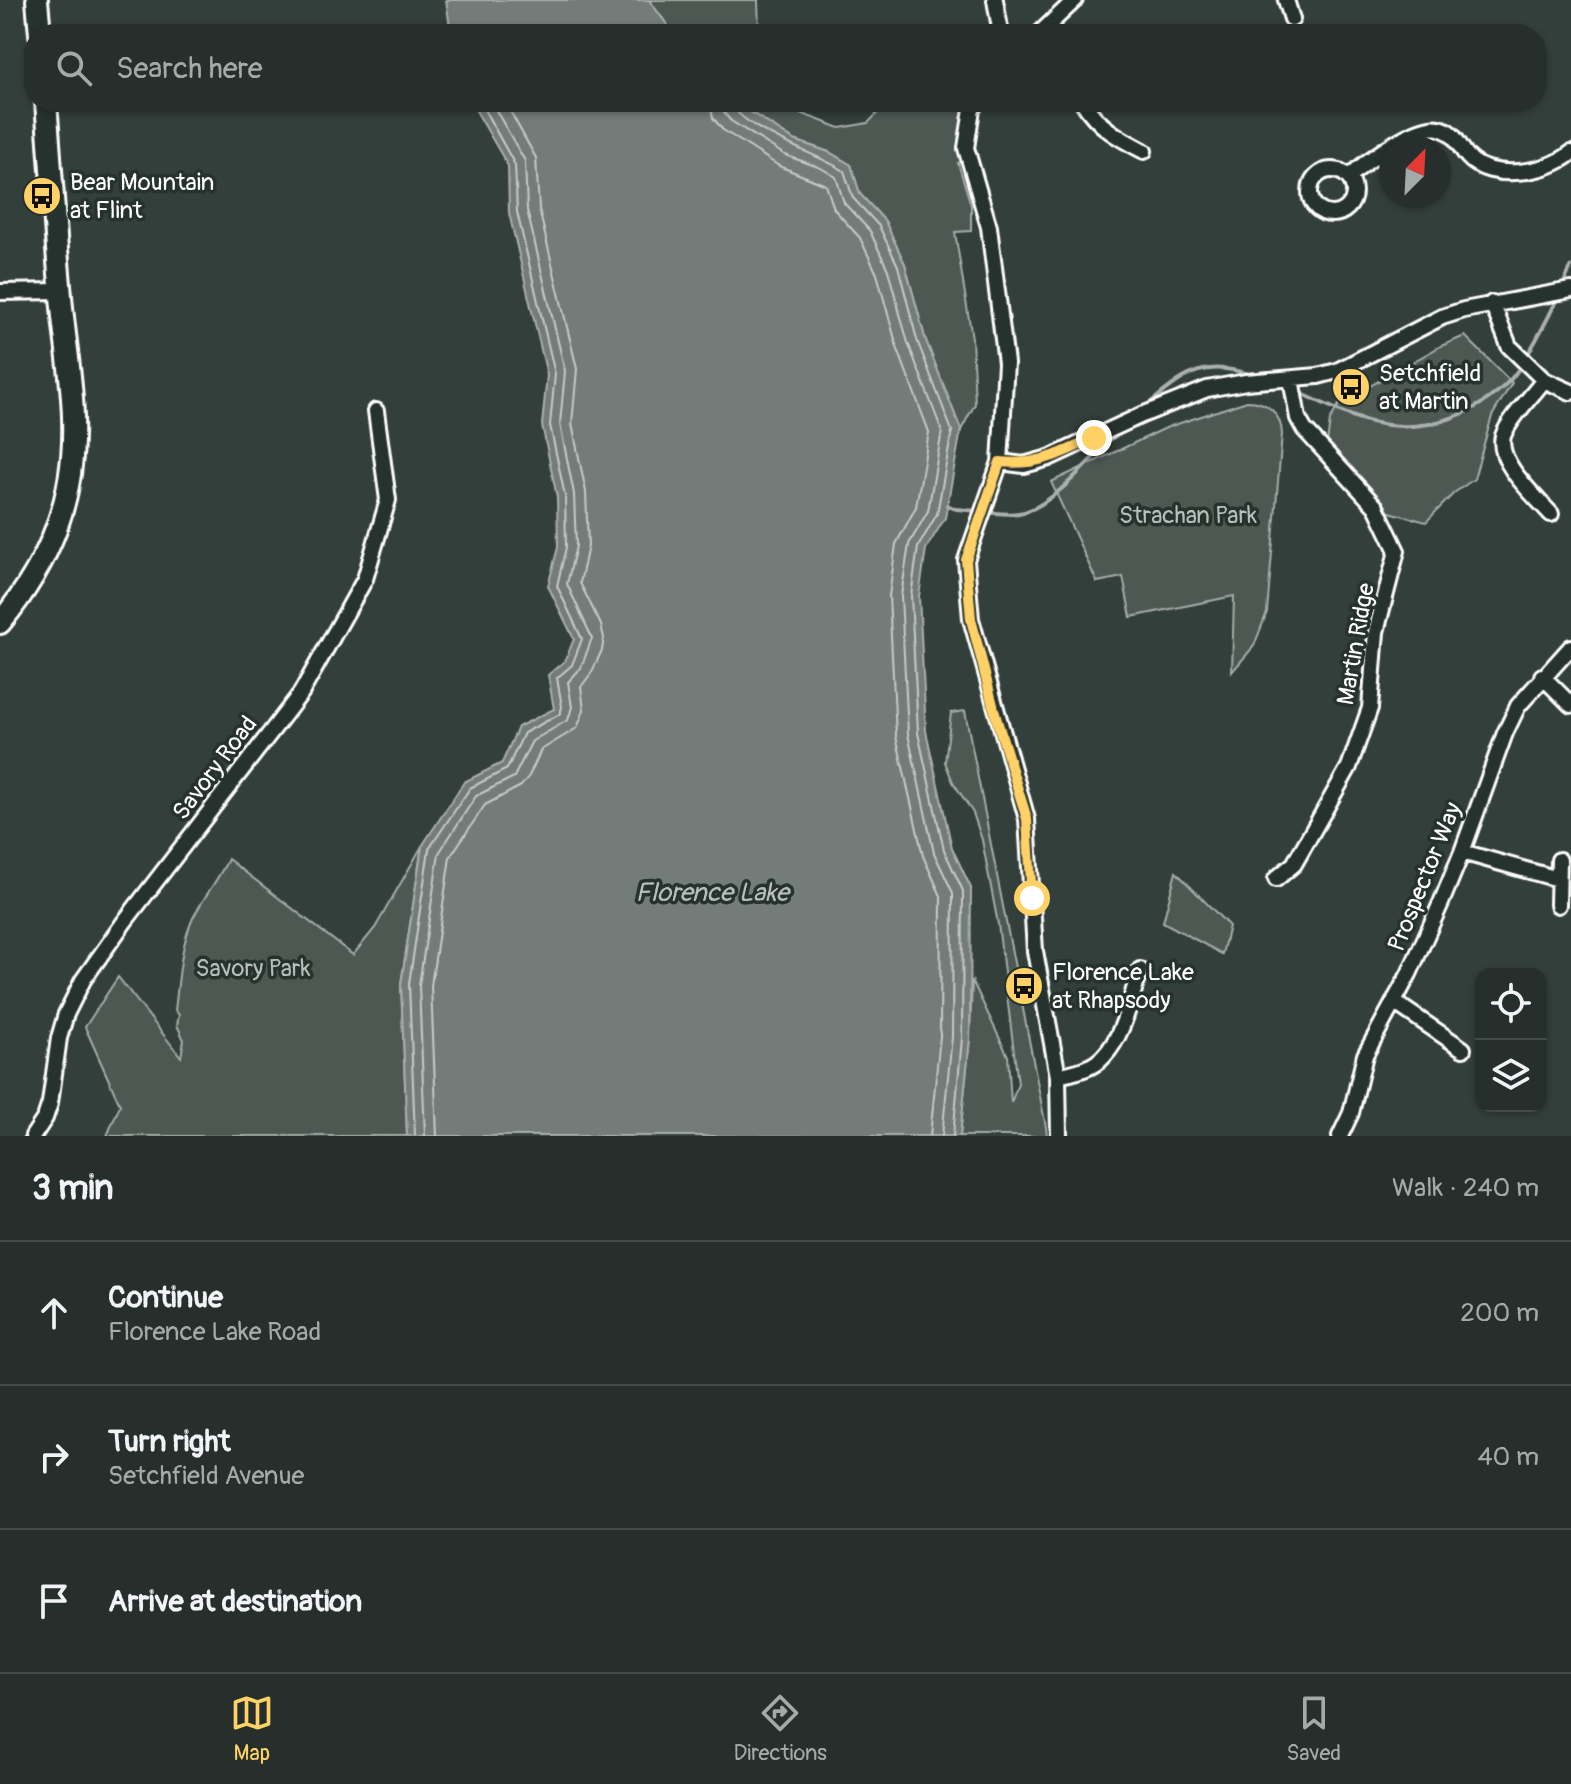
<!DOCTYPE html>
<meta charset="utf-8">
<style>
body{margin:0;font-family:Pangolin,sans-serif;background:#2e3734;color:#f1f3f6}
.controls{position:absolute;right:24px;bottom:24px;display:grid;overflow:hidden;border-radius:16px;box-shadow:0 2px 6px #0004}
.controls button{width:72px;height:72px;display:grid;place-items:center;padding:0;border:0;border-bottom:2px solid #424a48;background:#262f2c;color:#f1f3f6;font:40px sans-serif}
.compass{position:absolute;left:1379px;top:136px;width:72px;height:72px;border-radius:50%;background:#262f2c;box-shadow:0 2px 6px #0004;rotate:24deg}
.stop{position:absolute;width:24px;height:24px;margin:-18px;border:6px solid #ffd166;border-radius:50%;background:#fff}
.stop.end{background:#ffd166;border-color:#fff;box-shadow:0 2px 8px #0008}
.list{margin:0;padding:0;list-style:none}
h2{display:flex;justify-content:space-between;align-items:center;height:104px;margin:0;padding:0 32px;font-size:34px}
h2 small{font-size:26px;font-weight:400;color:#a4a9a9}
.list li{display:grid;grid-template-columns:52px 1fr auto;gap:24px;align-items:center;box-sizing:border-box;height:144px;padding:0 32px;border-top:2px solid #424a48}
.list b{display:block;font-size:30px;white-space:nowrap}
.list p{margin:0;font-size:26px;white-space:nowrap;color:#a4a9a9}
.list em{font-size:26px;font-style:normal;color:#a4a9a9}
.icon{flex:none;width:44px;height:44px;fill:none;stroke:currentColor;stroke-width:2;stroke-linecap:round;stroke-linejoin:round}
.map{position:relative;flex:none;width:1571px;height:1136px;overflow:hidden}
.search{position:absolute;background:#262f2c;box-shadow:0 2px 6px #0004;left:24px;right:24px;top:24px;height:88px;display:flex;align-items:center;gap:20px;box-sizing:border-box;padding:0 28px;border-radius:32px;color:#a4a9a9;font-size:30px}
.sheet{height:536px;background:#262f2c}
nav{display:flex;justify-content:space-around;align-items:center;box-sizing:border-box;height:112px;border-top:2px solid #424a48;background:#262f2c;font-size:22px;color:#a4a9a9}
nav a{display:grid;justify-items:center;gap:4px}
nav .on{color:#ffd166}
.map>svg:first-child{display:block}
.green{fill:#4d5853;stroke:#a6aca9;stroke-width:2}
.water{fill:#737b78;stroke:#abb0ae;stroke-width:2}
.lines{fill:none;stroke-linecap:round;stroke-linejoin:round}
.shore{stroke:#c7cac9;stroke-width:2}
.stream{stroke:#abb0ae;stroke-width:4}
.street-casing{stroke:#fff;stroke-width:20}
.secondary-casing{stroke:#fff;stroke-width:26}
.street{stroke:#26332d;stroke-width:14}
.secondary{stroke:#26332d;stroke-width:20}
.route{stroke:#ffd166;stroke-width:10}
.labels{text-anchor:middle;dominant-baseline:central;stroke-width:7;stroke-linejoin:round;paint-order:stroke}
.poi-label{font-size:24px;fill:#fff;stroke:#26332d;text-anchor:start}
.park-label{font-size:24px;fill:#b8bcba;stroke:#26332d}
.street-label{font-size:24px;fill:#fff;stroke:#26332d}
.water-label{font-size:26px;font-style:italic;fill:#b9bdbc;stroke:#26332d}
</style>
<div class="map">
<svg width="1571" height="1136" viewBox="0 0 1571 1136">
<rect width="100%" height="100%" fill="#333f3a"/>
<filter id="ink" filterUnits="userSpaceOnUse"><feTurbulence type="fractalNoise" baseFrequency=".0125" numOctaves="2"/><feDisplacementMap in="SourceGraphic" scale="16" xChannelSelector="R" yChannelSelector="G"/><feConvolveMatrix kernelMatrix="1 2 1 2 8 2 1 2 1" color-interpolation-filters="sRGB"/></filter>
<g filter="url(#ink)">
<path class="green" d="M649,0H758L759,34H674Z
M735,102H786L800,113L840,128L868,123L888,102H971V163H958L971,205V231L955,232L972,338L975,404L961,430L925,338L905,264L885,221L860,194L851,165L829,152L794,140Z
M1465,336L1512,383L1492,416L1474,479L1454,493L1426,522L1386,511L1327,443L1330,420L1340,403L1441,346Z
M1247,401C1268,401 1281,414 1282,434L1267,612L1254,646L1232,672L1234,596L1131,617L1123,577L1097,582L1051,482L1168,427Z
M965,711L1046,1127L1047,1136H960L970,1038L972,980L1008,1056L1011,1103L1018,1084L998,924L982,840L973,813L953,782L945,762L951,713Z
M422,846L401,984L407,1136H107L120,1105L85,1027L118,977L181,1057L184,1040L177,1025L179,1015L175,1010C179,979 180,947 193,918C203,898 218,880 228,859L353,955L375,928Z
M1176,872L1229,926L1222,954L1163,922Z"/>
<path class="water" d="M446,0H649L674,34H451Z
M471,102H735L794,140L829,152L851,165L860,194L885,221L905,264L925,338L961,430L945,518L926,549L919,596L926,731L952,848L971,888L970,1038L960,1136H407L401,984L422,846L464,782L502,763L518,727L554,709L548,675L565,661L574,639L548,586L558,547L557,497L542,425L547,375L509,213L508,166Z"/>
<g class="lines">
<path class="shore" d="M710,102L713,118L723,130L779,166L826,185L834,209L860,238L877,274L897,347L929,432L916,507L896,544L889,596L896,736L923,856L941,896L940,1036L930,1136
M722,102L724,113L731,121L785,155L821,168L836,177L844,203L870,231L888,270L908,343L942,431L928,511L909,544L901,596L908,734L934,853L953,893L952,1037L942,1136
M732,102C735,127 823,156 844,171L853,198L879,226L898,266L917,340L952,431L937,514L918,547L911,596L918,733L944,850L963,891L962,1038L953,1136
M415,1136L409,984L429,849L470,788L507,769L524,733L560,714L562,707L557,678L572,665L582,639L557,586L566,547L565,496L550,425L555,374L517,212L515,165L480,102
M425,1136L419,985L439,853L476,796L514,777L532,741L568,720L572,707L568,682L581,668L592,638L567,584L576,546L574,494L560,424L565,371L527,210L525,161L491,102
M437,1136L431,986L450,857L485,805L521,786L529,776L541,750L577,728L584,710L581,687L592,672L602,650L604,638L601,625L580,583L588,546L586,492L572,424L577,369L539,209L536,158L505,102"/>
<path class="stream" d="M1562,287L1571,267
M1297,392C1323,402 1349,418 1376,423C1425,434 1477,415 1510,380C1524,365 1550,315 1559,295
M1145,407C1185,375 1201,357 1255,376
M947,505L956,509C975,510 1001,516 1019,513C1051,509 1092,457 1115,434"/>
<g class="street-casing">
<path id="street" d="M995,0L1001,34
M1286,0L1292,19
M1039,34L1075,0
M977,102L972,109L966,148L989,227L1006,363L1000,462L966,560L971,619L1027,819L1035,951L1058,1076L1059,1136
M1083,102C1098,127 1119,138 1144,151
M1310 192a22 22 0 1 1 44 0a22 22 0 1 1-44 0Z
M1349,177C1364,163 1417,123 1439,128C1455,131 1458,146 1468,157C1490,182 1548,173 1571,153
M0,292L60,291
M1492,303L1509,346L1544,380L1571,392
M1544,380C1533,395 1509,419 1503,436C1496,462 1535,496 1551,514
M1000,462L1024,465L1049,458L1142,415L1207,389L1246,382L1318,376L1337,371L1442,317L1464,310L1571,290
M1542,676L1571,705
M1462,852L1558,879
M1276,879L1294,864L1349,767L1370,708L1376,632L1397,551L1376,507L1304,429L1298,418L1291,379
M1558,905L1559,860
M1394,1002L1463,1049
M1058,1076C1074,1072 1093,1069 1104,1056C1124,1035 1131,997 1140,970
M33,1136L45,1118L50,1103L59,1038L66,1014L83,980L125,921L301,693L365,579L388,500L376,411
M1340,1136L1351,1113L1365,1055L1409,974L1441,903L1462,852L1505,733L1518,706L1571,647"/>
</g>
<g class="secondary-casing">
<path id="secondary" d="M37,0L40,34
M0,623C51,561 76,497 73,417C72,376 64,336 61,296C55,231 51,167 46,102"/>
</g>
<use href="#street" class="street"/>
<use href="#secondary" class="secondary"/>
</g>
</g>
<g class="lines" filter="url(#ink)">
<path class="route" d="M1032,898L1027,819L996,717L971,619L966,560L1000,462C1038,466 1060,454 1094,438"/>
</g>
<defs>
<g id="bus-disc" transform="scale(2)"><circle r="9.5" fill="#ffd166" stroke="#26332d"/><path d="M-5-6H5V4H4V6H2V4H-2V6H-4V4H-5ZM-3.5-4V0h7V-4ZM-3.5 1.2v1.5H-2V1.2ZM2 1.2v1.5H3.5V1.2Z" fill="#111"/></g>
</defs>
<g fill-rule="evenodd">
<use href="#bus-disc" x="42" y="196"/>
<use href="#bus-disc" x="1351" y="387"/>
<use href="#bus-disc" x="1024" y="986"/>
</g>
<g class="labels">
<g class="poi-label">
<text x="70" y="182">Bear Mountain<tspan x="70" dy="28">at Flint</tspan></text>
<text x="1379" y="373">Setchfield<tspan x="1379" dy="28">at Martin</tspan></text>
<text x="1052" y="972">Florence Lake<tspan x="1052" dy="28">at Rhapsody</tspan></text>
</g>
<g class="park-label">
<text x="1188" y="515">Strachan Park</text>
<text x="253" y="968">Savory Park</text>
</g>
<g class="street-label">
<text transform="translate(1356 644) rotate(-80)">Martin Ridge</text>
<text transform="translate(215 768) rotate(-53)">Savory Road</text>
<text transform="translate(1425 877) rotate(-68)">Prospector Way</text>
</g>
<g class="water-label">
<text x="712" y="893">Florence Lake</text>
</g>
</g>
</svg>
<div class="controls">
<button><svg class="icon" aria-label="locate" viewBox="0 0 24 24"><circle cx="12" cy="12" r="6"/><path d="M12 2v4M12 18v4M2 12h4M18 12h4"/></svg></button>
<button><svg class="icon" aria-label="layers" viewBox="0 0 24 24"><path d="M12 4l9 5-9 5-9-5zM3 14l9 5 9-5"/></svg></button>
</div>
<svg class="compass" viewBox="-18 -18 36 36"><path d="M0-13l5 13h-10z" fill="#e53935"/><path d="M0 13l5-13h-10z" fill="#a4a9a9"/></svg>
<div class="stop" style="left:1032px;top:898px"></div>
<div class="stop end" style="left:1094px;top:438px"></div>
<div class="search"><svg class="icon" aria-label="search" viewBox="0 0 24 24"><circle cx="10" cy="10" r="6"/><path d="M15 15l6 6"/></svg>Search here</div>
</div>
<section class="sheet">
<h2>3 min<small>Walk · 240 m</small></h2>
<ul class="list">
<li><svg class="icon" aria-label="ahead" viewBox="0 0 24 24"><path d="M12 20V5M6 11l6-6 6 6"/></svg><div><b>Continue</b><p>Florence Lake Road</p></div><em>200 m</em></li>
<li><svg class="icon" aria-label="right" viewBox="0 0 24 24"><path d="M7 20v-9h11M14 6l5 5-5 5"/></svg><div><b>Turn right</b><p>Setchfield Avenue</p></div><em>40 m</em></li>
<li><svg class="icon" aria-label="arrive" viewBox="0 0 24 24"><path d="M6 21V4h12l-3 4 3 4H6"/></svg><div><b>Arrive at destination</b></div></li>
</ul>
</section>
<nav>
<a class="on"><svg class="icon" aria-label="map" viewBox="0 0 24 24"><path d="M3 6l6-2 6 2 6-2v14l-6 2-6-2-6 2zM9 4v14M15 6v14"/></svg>Map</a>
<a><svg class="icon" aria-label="directions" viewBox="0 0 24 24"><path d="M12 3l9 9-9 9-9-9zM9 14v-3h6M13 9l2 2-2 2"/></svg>Directions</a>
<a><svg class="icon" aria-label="saved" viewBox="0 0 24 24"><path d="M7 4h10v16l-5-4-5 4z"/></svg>Saved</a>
</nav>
